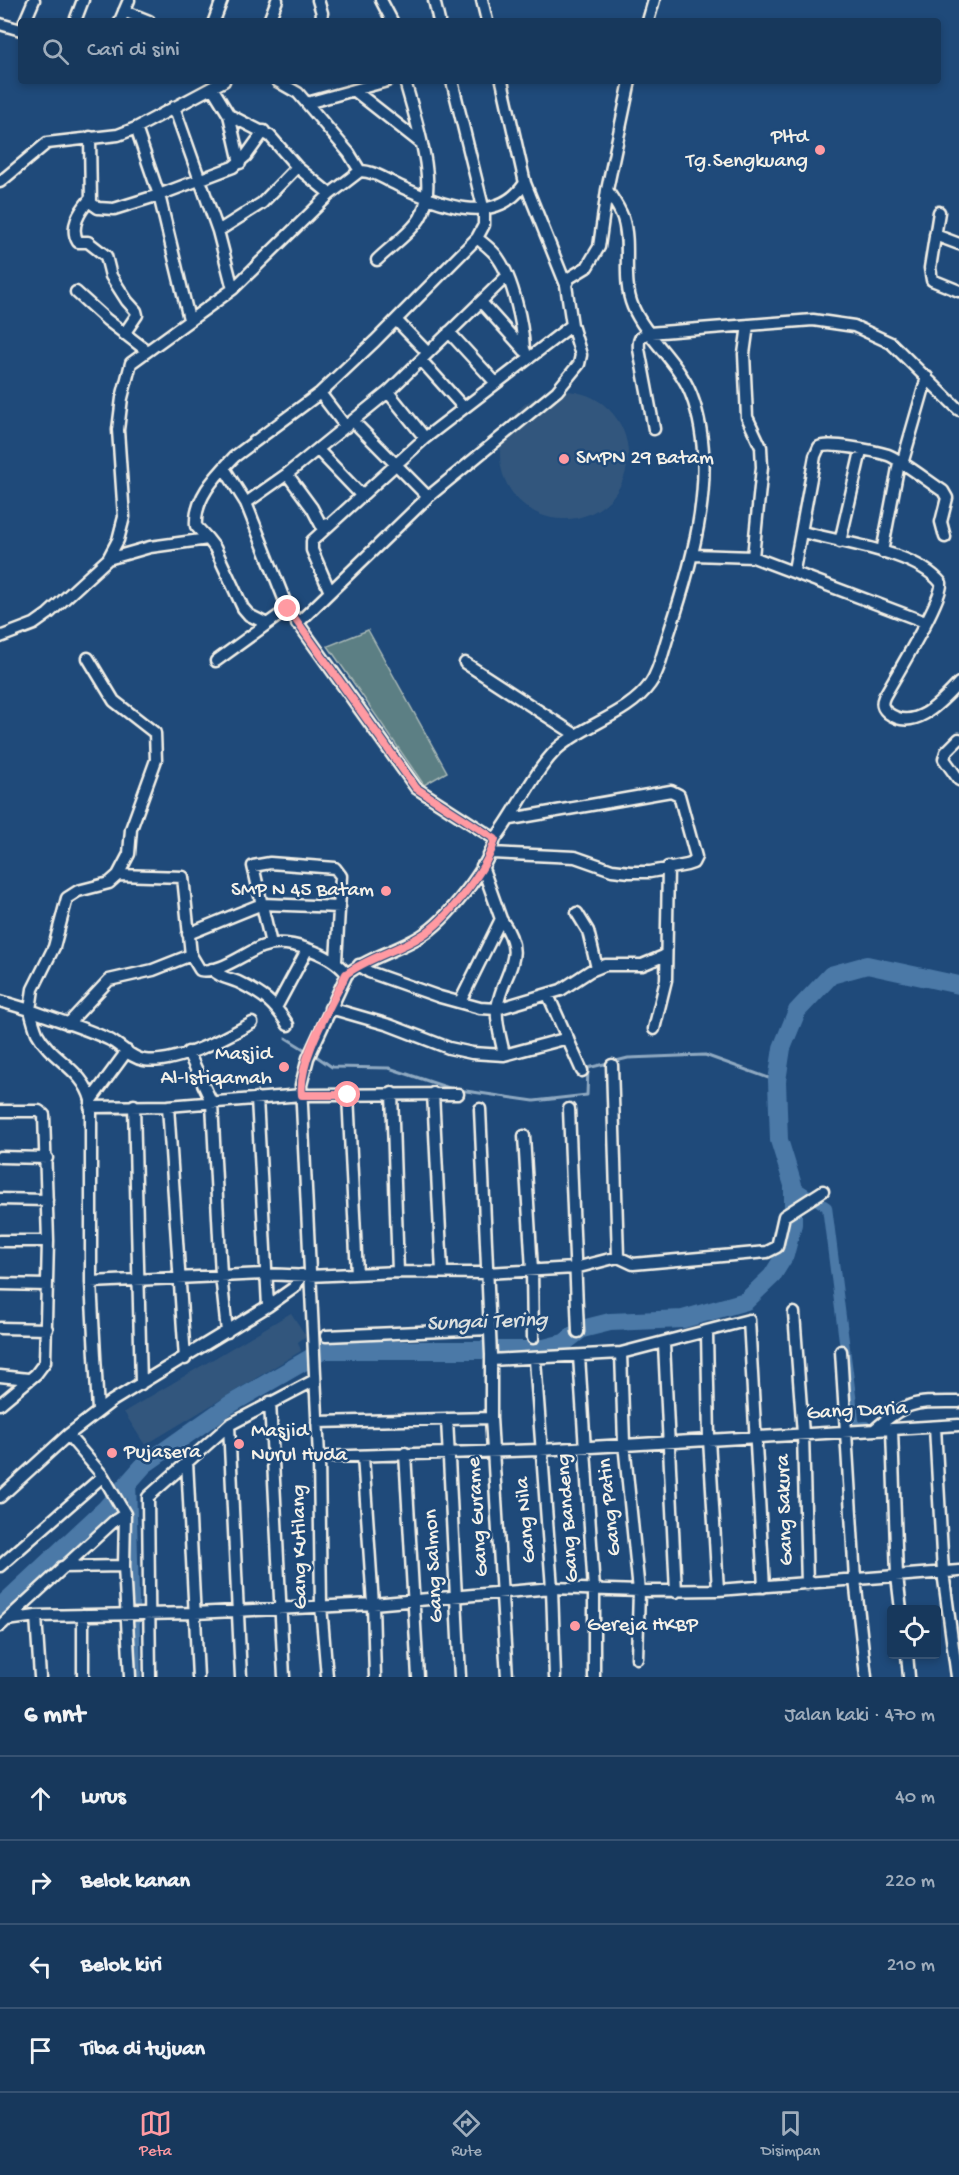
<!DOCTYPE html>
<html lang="id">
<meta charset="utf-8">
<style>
body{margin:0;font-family:"Gochi Hand",sans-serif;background:#244365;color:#f1f3f6}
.controls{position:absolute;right:18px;bottom:18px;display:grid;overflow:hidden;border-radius:6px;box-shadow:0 3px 9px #0003}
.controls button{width:54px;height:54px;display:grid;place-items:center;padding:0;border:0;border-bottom:2px solid #365272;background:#17385c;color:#f1f3f6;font:30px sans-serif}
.stop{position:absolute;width:18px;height:18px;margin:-14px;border:4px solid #ff9aa2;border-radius:50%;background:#fff}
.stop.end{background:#ff9aa2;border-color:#fff;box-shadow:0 2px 6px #0008}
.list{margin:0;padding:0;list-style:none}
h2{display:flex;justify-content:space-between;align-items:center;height:78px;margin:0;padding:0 24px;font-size:26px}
h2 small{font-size:20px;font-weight:400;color:#9eacbb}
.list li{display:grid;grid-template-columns:39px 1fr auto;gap:18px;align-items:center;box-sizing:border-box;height:84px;padding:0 24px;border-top:2px solid #365272}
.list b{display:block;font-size:22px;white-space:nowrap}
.list em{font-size:20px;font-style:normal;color:#9eacbb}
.icon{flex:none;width:33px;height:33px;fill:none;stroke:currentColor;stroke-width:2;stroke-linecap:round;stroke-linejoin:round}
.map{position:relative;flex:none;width:959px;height:1677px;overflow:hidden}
.search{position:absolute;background:#17385c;box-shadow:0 3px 9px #0003;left:18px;right:18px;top:18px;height:66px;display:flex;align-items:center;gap:15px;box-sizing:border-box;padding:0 21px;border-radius:6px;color:#9eacbb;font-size:22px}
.sheet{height:414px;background:#17385c}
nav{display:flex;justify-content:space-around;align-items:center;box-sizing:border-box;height:84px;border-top:2px solid #365272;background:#17385c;font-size:16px;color:#9eacbb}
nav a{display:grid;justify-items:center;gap:3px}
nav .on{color:#ff9aa2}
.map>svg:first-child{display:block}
.built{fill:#33577d}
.green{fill:#5c7f84;stroke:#a8b8b6;stroke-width:1.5}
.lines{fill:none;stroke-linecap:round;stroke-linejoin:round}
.stream{stroke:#8fa9c1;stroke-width:3}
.canal{stroke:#4b79a7;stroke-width:10}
.river{stroke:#4b79a7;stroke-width:18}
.minor-casing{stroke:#f4f1e8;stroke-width:15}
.minor{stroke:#1f4a7a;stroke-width:10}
.route{stroke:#ff9aa2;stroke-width:8}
.poi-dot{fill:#ff9aa2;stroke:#1f4a7a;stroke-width:2}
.labels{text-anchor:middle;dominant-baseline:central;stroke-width:5;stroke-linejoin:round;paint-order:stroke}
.poi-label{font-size:21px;fill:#f4f1e8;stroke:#1f4a7a;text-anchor:start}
.street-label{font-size:21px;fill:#f4f1e8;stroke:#1f4a7a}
.water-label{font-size:22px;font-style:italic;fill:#dbdfde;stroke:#1f4a7a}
</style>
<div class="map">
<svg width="959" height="1677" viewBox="0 0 959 1677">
<rect width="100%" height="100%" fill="#1f4a7a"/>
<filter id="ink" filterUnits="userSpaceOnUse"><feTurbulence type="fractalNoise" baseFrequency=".0167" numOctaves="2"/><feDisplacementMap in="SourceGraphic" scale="12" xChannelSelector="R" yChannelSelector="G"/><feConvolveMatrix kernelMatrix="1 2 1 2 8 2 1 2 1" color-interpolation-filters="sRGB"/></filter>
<g filter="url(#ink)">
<path class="built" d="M500 455a64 64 0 1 1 128 0a64 64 0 1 1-128 0Z
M291,1313L306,1336L298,1342L301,1351L145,1445L124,1412Z"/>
<path class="green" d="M368,630L447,772L424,785L328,646Z"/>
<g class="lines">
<path class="stream" d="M286,1038L307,1051
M313,1054L332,1067L389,1068L452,1089
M459,1090L534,1101L587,1095L588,1068L628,1058L705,1055L777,1081"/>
<path class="canal" d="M793,1185L827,1207L855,1427L866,1426
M131,1479L136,1677"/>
<path class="river" d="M0,1607L106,1508L144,1465L229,1405L324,1350H536L564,1343L582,1329L610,1322L683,1319L746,1301L772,1276L785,1255L793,1224V1185L779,1140L777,1081L782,1048L797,1011L831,975L867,965L959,985"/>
<g class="minor-casing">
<path id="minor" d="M318,0L322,13L321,21
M381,0L392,21
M434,0L439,21
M482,0L487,21
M124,11L149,21
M25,21L34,0
M75,21L83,0
M120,21L129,0
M214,21L222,0
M269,21L277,0
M648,21L654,0
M0,24L21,30
M277,81L298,93L349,153L360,171C374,171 386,180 399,186C439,204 495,228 525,183
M213,89L229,115L270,136L297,167L330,194
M355,91L421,143
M307,103L387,81
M174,107L218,231L233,289
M229,115L240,163
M136,128L159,195L189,319
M90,137L91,203L98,208L114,209L159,195L233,167L246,156L264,131
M0,182L47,143L118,135L136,128L224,81
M90,199C80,211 69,227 78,242H88L106,256L111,276L127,301L136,311L137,315L124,334
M939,212L930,268L932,280L959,291
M218,231L262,203L297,167
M935,235L959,244
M477,238C484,244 493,250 498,258C513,279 523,324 524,350
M377,260C390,247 411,233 420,218C440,185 414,116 405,81
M566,285L569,278L587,267L599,247L607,190L630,81
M76,292L107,320L146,350
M481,302L525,351
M396,320L428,353
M748,325L744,354L747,417L761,447L762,467L753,557
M449,332L495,382
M421,360L464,408
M388,392L425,438
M320,393L346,427
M353,421L428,497
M654,429L639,349C638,339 640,336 649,333L813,320L854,326L891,343L959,410
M318,450L362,496
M902,464L927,377
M224,468L246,503L288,609L416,788L495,839
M287,474L312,508L321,525L329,524
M246,503L287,474L388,392L506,277
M803,532C842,543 915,551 941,583C944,597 894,679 884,697C881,704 882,708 888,713C915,733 942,701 959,683
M208,539L196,526C194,498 216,476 234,457L320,393L375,341L477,238L484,225V211L452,81
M840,542L861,451
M882,552L899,463
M694,555L753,557L925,622
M108,559L150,547L208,539L215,548L243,608L249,615L267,624L288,609
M794,570L815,456L819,447C830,442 875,451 888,455C898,458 932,484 943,491L947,498L941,522L945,537
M330,592L312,550V541L425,438L572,325
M297,624L428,497L557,391L579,364L581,355L572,325L566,285L525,183L502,81
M0,637L34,624L48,614L108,559L118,540L124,517L118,430L122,398L131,363L233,289L330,194L360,171
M88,658L114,701L155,733L156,760L131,829L129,854L118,875L109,883L78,891L67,898L54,947L33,989L30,1010C56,1020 83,1027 108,1039C121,1045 130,1058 144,1060C175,1065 225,1038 252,1023
M216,661L267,624
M465,663L576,735
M959,739L946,752L944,759L959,780
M492,853L575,857L612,870L630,872H650L687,865L693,863L696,857L679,795L671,791L511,819
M118,875L183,877L191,955L200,970C219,974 243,954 261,947C287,937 330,953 347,974
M577,913L588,931L597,968
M501,919C529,959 503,970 497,1008C495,1022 502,1042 504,1055
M188,934L262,904L340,907
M271,944L253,866L270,863L335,868L341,876L336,961
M359,965L369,972L440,997L480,1008L497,1009L561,990L590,971L605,965H642L666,955
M212,969C219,977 228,978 238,982C262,994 274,1002 288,1025
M548,995L582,1071
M0,1001L30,1010C32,1018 34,1026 37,1033C51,1060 83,1069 91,1100V1282L98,1411
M460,1002L501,919L482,866
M277,1006L307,950
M330,1008L389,1025L449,1048L472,1053L504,1055L568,1038
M68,1024L109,980L153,970L191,955
M654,1029L666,980L668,867
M188,1052L212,1103L221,1275L227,1332
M612,1065L618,1257
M392,1093L398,1272
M433,1093L442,1272
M348,1095L357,1274
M257,1098L268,1306
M91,1100L127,1051
M134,1105L141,1384
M168,1106L185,1359
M90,1107L168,1106L302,1095L458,1094
M480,1109L491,1355V1418L507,1677
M569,1109L578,1332
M0,1111H39L44,1115L48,1241L45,1362L36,1374L0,1404
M524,1136L532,1270L533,1338
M0,1157L47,1158
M0,1199L47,1200
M0,1241H48
M91,1282L265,1274L309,1276L398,1272L486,1273L575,1268L618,1257L633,1264L767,1252L777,1247L784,1216L823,1191
M0,1284L47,1285
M794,1313L803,1434L807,1584
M0,1328L47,1329
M707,1332L709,1439L718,1590
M326,1336L489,1329
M664,1344L676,1592
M841,1351L855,1579L866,1677
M621,1353L624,1443L639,1591L637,1658
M579,1356L594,1590V1677
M491,1360L621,1353L749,1320L764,1587
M535,1360L552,1588L555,1677
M0,1376L28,1379
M270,1402L284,1677
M447,1419L460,1677
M317,1422L491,1418
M229,1425L241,1677
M935,1427L943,1572L957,1677
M874,1430C908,1400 914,1402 959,1402
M892,1430L897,1576L901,1610
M68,1435L103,1476L125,1514L124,1566L130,1677
M405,1453L418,1677
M363,1456L373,1604L375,1677
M319,1457L540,1450L959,1425
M187,1461L198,1677
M0,1497L68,1435L112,1401L268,1306L295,1287L301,1275
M0,1566L103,1476
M62,1567L124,1566
M83,1615V1677
M36,1616L40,1677
M7,1620L36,1616L195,1613L373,1604L552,1588L639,1591L718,1590L959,1571
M0,1626L113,1522L125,1514
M907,1654L909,1677
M150,1677L148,1497L229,1425L315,1380
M327,1677L321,1606L319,1457L301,1085L308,1058L347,974C369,957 397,951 421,936C446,921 489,867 495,839C517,811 532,774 557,749C584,724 628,715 650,684C660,670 663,650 669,633C693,561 720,469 691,394C678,361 647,339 633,307C621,279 632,246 623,218C619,207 613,199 607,190"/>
</g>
<use href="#minor" class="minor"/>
</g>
</g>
<g class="lines" filter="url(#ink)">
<path class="route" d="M288,609L416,788L495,839C489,867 446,921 421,936C397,951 369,957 346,974C331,1006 298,1059 302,1095H348"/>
</g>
<g class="poi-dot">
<circle cx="820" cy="150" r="6"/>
<circle cx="564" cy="459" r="6"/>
<circle cx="386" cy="891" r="6"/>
<circle cx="284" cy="1067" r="6"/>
<circle cx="239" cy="1444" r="6"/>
<circle cx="112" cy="1453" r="6"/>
<circle cx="575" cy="1626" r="6"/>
</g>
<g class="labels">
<g class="poi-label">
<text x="808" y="138" text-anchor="end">Pltd<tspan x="808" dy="24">Tg.Sengkuang</tspan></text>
<text x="576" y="459">SMPN 29 Batam</text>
<text x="374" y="891" text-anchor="end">SMP N 45 Batam</text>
<text x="272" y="1055" text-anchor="end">Masjid<tspan x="272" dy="24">Al-Istiqamah</tspan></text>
<text x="251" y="1432">Masjid<tspan x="251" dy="24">Nurul Huda</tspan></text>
<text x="124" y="1453">Pujasera</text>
<text x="587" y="1626">Gereja HKBP</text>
</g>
<g class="street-label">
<text transform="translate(857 1412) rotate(-3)">Gang Daria</text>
<text transform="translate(611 1507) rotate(-96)">Gang Patin</text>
<text transform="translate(786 1510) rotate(-92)">Gang Sakura</text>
<text transform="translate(479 1517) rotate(-94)">Gang Gurame</text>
<text transform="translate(569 1518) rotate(-94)">Gang Bandeng</text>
<text transform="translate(527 1520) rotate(-95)">Gang Nila</text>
<text transform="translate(301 1547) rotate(-91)">Gang Kutilang</text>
<text transform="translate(435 1566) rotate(-93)">Gang Salmon</text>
</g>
<g class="water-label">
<text transform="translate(487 1323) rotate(-2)">Sungai Tering</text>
</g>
</g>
</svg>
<div class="controls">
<button><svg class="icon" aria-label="locate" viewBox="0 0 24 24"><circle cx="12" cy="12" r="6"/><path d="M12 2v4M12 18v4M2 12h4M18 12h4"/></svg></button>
</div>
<div class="stop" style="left:348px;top:1095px"></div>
<div class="stop end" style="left:288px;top:609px"></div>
<div class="search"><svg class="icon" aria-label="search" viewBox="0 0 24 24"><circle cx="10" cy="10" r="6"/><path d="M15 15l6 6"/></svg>Cari di sini</div>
</div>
<section class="sheet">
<h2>6 mnt<small>Jalan kaki · 470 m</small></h2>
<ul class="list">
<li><svg class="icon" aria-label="ahead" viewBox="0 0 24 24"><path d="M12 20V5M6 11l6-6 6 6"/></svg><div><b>Lurus</b></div><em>40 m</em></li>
<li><svg class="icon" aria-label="right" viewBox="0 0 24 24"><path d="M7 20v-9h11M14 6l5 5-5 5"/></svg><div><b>Belok kanan</b></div><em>220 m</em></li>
<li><svg class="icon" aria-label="left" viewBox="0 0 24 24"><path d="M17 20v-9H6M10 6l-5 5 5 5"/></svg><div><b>Belok kiri</b></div><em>210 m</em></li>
<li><svg class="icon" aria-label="arrive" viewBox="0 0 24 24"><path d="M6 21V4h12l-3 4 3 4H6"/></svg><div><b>Tiba di tujuan</b></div></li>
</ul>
</section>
<nav>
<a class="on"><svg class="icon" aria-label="map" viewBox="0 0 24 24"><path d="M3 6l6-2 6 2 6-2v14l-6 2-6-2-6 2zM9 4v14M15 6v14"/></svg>Peta</a>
<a><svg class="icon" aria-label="directions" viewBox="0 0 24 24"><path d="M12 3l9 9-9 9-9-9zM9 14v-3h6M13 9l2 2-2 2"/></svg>Rute</a>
<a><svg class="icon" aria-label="saved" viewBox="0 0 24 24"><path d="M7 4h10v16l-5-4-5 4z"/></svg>Disimpan</a>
</nav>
